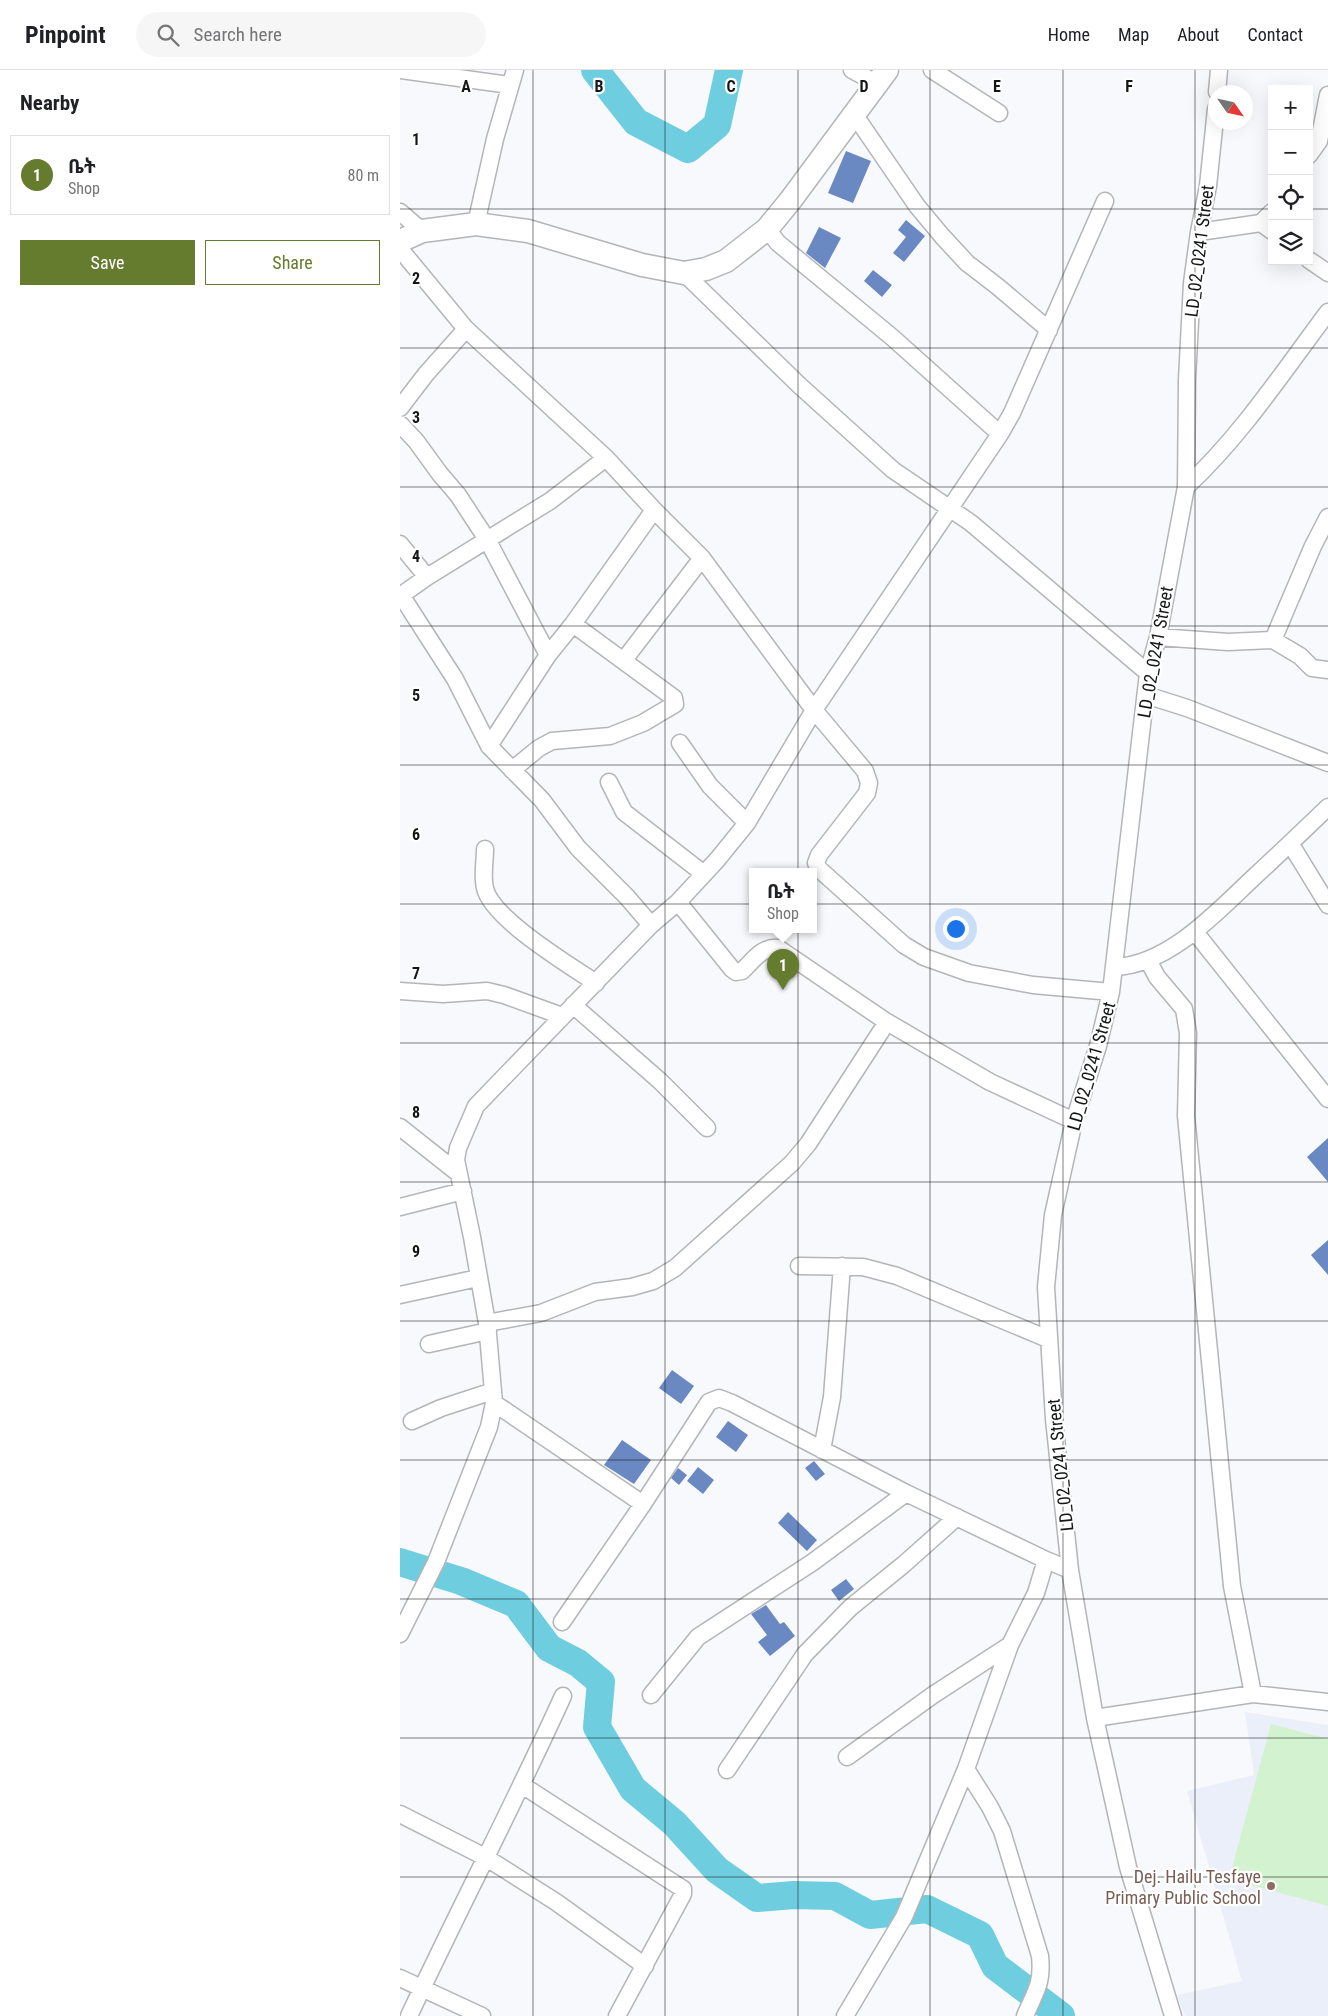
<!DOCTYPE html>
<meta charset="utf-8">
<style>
body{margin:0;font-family:"Roboto Condensed","Noto Sans Ethiopic",sans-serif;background:#f6f6f6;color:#202124}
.controls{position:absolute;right:15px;top:15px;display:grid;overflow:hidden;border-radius:0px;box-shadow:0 5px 20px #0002}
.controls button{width:45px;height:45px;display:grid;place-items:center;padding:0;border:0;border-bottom:1px solid #e0e0e0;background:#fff;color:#202124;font:25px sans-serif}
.compass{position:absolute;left:808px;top:15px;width:45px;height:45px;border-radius:50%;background:#fff;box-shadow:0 5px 20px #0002;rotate:124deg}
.you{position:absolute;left:555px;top:858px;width:18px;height:18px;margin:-12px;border:4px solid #fff;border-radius:50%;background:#1a73e8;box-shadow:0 0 0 8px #1a73e833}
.badge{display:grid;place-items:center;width:32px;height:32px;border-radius:50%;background:#657b2d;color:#fff;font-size:16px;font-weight:700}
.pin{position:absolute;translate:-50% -41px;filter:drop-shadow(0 1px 2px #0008)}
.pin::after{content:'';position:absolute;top:26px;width:18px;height:15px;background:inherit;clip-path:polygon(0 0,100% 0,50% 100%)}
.popup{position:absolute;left:349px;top:798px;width:68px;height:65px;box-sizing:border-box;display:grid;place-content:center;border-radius:0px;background:#fff;filter:drop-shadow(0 1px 4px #0005);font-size:16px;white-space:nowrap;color:#757577}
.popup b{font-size:19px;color:#202124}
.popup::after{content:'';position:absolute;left:50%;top:100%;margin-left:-10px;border:10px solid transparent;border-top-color:#fff}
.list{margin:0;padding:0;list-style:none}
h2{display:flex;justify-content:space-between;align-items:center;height:65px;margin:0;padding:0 20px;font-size:21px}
h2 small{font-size:16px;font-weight:400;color:#757577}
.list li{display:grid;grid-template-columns:32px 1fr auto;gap:15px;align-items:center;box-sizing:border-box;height:80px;margin:0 10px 10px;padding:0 10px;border:1px solid #e0e0e0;border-radius:0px}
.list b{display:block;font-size:19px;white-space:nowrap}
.list p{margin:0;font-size:16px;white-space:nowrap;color:#757577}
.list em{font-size:16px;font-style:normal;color:#757577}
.actions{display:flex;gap:10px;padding:15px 20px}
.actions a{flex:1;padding:11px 0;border:1px solid #657b2d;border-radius:0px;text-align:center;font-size:18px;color:#657b2d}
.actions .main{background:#657b2d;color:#fff}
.icon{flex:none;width:28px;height:28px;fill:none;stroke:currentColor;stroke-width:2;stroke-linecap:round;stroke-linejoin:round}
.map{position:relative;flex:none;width:928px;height:1946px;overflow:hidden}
header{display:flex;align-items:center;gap:30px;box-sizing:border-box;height:70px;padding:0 25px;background:#fff;border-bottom:1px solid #e0e0e0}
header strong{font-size:24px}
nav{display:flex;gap:28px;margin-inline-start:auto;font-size:18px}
.search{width:350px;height:45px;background:#f6f6f6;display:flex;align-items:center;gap:12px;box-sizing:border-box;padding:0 18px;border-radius:28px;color:#757577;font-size:19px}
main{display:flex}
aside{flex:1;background:#fff}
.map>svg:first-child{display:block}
.built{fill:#eaeff9}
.green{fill:#d3f3d0}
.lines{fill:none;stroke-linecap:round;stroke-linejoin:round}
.river{stroke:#6ecedf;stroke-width:28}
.building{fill:#6a89c2}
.minor-casing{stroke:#b3b5b7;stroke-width:19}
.secondary-casing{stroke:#b3b5b7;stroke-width:25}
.minor{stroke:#fff;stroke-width:16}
.secondary{stroke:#fff;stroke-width:22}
.grid{fill:none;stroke:#151616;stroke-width:1;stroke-opacity:0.55}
.education-dot{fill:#8d6e63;stroke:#fff;stroke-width:2}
.labels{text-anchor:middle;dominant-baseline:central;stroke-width:4.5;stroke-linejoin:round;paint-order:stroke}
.street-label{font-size:18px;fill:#151616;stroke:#fff}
.education-label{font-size:18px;fill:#785e54;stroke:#fff;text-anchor:end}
.grid-label{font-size:16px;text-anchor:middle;font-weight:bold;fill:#151616;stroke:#fff;stroke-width:4.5;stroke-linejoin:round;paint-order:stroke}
</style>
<header>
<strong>Pinpoint</strong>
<div class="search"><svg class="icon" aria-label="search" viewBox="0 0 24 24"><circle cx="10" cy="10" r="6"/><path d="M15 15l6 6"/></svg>Search here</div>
<nav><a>Home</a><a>Map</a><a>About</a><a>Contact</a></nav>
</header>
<main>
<aside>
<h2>Nearby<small></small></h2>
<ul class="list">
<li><span class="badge">1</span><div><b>ቤት</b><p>Shop</p></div><em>80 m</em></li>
</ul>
<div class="actions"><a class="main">Save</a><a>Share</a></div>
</aside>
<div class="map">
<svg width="928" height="1946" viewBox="0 0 928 1946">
<rect width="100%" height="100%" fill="#f8f9fc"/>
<path class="built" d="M845,1642L928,1655V1946H785L777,1925L842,1911L787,1721L854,1705Z"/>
<path class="green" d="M871,1654L928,1669V1836L829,1809Z"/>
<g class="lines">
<path class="river" d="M195,0L236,52L288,79L317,55L329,0
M0,1492L61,1511L116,1534L149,1578L178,1593L201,1612L197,1657L233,1719L274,1753L317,1800L357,1828L394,1825L435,1826L470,1845L527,1839L580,1865L595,1896L661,1946"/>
</g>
<path class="building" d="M446,81L471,91L453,133L428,123Z
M506,150L525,166L504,192L493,183L506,167L498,160Z
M419,157L441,168L425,198L406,183Z
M473,200L492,215L482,227L464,211Z
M928,1068V1112L907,1087Z
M928,1170V1205L911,1185Z
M272,1300L294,1316L281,1334L259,1318Z
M328,1351L348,1365L336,1382L316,1367Z
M222,1370L251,1390L234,1414L204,1395Z
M414,1391L425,1404L416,1411L405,1398Z
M298,1397L314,1410L303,1424L287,1411Z
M278,1398L287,1405L279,1415L271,1408Z
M388,1442L417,1470L407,1481L378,1453Z
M446,1509L454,1519L439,1531L431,1520Z
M366,1535L380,1554L384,1552L395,1566L370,1586L358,1572L367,1565L351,1544Z"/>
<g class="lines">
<g class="minor-casing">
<path id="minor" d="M0,0L110,15
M452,0L476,13
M532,0L599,43
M817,22L819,0
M454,44L517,136L542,166L567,193L597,216L649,260
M909,85L919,71L928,25
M0,142L22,161
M861,153L872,142
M76,154L95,69L115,0
M799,162L861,153L872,161
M0,179L66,259L206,388L254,440L302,488L414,640L465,701L469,713L467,723L419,785L416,793L419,799L504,875L524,887L569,903L633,915L711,922
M909,190L928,203
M284,203L399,315L493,400L571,453L748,603
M0,338L26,304L66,259
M0,354L16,371L40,404L58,425L88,471L148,585
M600,364L612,343L705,131
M786,417C841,366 883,302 928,242
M0,474L27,507
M1,525L55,609L89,676L142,730L178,778L227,827L251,855
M0,526L27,507L150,431L206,388
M758,567L828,572L873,570L913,476L928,447
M873,570L900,586L912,598L928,600
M224,590L302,488
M746,625L787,638L928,693
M280,673L310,716L347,753
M89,676L148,585L173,554L254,440
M112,700L139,678L152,671L210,666L243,653L275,634L274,628L173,554
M209,712L224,742L304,804
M890,773L928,835
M85,779C85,791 82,806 85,818C91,848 169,895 196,913
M278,832L332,899L336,902L342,901C353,891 362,876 378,878L487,952
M795,862L928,1029
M748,890L757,907L784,939L788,963L786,1046L832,1516L853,1624
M715,897C768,895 816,843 853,808C878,785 903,761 928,737
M0,921L43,924L87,921L104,925L162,946
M173,935L260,1011L307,1058
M0,1057L58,1103
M0,1137L63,1121
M399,1196L463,1197L497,1206L648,1269
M0,1225L78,1208
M87,1253L141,1243L195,1222L232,1217L253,1211L275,1198L392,1093L408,1074L487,952L590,1012L674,1051
M29,1274L88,1261
M94,1333L243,1434L309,1332L319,1328L332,1333L506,1423L646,1490
M12,1351L41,1338L93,1321
M422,1380L432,1327L442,1196
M162,1552L243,1434
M0,1564L36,1492L89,1357L94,1333L87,1253L72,1167L56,1090L58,1078L76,1036L251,855L278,832L317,790L347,753L414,640L600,364L493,268L378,173L367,159
M251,1625L298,1567L413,1492L506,1423
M695,1648L853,1624L928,1632
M447,1687L533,1625L610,1575
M566,1699L590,1737L602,1761L640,1886C643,1914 635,1922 625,1946
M327,1700L405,1584L451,1537L503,1495L557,1447
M122,1715L283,1819V1824L217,1946
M0,1744L85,1787L156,1832L245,1896
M0,1908L82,1946
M9,1946C59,1839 114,1734 163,1626
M445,1946L504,1847L566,1699L610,1575L636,1523L646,1490L670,1500
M773,1946L728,1797L695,1648L670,1500L654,1349L646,1217L653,1145L674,1051L698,976L711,922L748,603L758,567L786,417L787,310L792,213L799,162L808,116L816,39"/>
</g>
<g class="secondary-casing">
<path id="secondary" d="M0,171L22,161L76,154L128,161L242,195L284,203L306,199L326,191L367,159L390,131L487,0"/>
</g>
<use href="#minor" class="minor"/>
<use href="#secondary" class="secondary"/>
</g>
<path class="grid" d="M133,0V1946M265,0V1946M398,0V1946M530,0V1946M663,0V1946M795,0V1946M0,139H872M909,139H928M0,278H928M0,417H928M0,556H928M0,695H928M0,834H928M0,973H928M0,1112H928M0,1251H928M0,1390H928M0,1529H928M0,1668H928M0,1807H928"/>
<circle class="education-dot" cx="871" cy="1816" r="5"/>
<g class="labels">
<g class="street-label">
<text transform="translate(799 181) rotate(-83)">LD_02_0241 Street</text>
<text transform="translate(755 582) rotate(-80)">LD_02_0241 Street</text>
<text transform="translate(691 996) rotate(-74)">LD_02_0241 Street</text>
<text transform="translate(660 1395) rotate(-96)">LD_02_0241 Street</text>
</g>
<g class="education-label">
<text x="861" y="1806">Dej. Hailu Tesfaye<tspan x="861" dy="21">Primary Public School</tspan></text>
</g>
</g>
<g class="grid-label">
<text x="66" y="22">A</text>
<text x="199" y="22">B</text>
<text x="331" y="22">C</text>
<text x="464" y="22">D</text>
<text x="597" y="22">E</text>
<text x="729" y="22">F</text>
<text x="16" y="75">1</text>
<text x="16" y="214">2</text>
<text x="16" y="353">3</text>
<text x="16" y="492">4</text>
<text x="16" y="631">5</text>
<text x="16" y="770">6</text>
<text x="16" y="909">7</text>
<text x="16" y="1048">8</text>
<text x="16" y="1187">9</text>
</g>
</svg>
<div class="controls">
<button>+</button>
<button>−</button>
<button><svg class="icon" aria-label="locate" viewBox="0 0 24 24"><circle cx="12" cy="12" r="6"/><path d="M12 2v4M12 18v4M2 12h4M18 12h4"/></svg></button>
<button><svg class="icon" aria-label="layers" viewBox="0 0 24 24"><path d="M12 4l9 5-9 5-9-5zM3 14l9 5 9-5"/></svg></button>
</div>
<svg class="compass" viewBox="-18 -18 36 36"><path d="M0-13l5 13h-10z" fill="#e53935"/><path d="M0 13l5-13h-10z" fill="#757577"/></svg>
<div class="you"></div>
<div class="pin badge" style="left:383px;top:920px">1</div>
<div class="popup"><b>ቤት</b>Shop</div>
</div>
</main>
